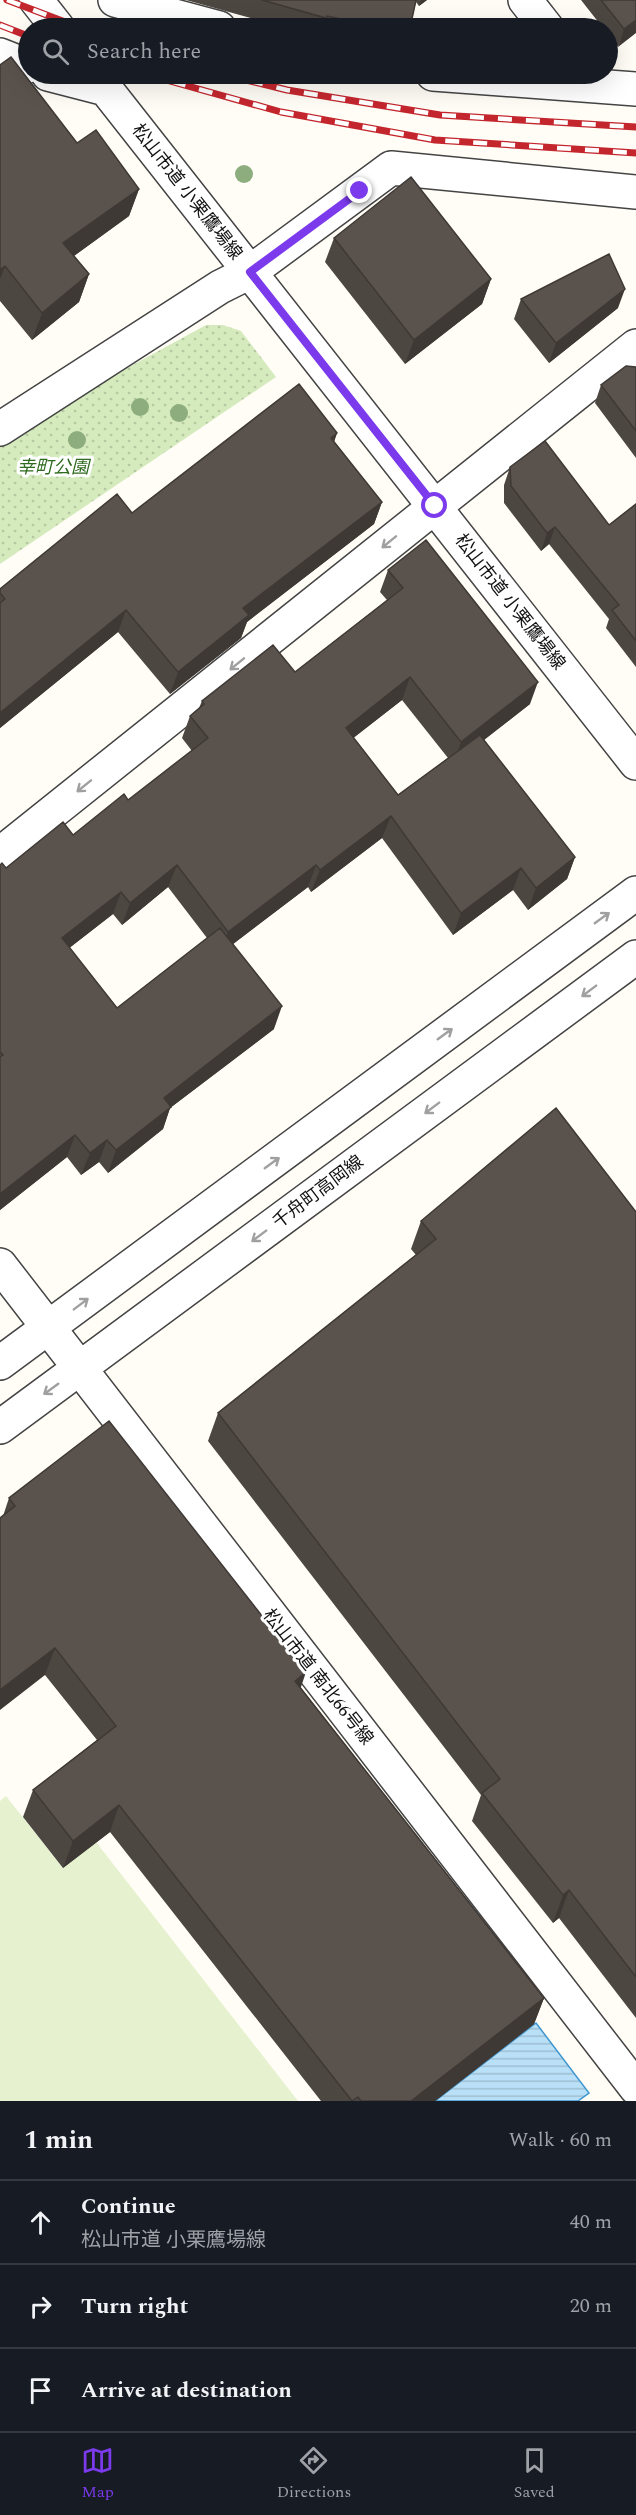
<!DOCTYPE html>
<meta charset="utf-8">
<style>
body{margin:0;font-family:Spectral,"Noto Sans JP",serif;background:#20242c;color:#f1f3f6}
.stop{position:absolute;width:18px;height:18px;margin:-14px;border:4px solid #7c3aed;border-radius:50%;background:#fff}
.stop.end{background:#7c3aed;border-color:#fff;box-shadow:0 2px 6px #0008}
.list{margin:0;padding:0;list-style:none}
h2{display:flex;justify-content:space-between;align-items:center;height:78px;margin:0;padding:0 24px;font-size:26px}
h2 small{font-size:20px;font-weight:400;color:#9ea1a6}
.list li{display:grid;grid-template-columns:39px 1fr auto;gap:18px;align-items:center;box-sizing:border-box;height:84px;padding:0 24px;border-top:2px solid #363941}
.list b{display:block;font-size:22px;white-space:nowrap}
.list p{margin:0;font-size:20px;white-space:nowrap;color:#9ea1a6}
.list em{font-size:20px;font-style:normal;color:#9ea1a6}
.icon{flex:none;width:33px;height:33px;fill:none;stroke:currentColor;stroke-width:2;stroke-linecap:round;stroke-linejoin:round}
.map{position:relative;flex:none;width:636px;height:2101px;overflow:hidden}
.search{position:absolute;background:#171b24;box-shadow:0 6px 24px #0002;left:18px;right:18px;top:18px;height:66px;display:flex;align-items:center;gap:15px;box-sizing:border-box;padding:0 21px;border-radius:33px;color:#9ea1a6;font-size:22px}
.sheet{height:330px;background:#171b24}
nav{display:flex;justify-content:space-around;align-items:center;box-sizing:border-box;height:84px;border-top:2px solid #363941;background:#171b24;font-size:16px;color:#9ea1a6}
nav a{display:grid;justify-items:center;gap:3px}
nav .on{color:#7c3aed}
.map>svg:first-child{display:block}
.park{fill:url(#park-dots)}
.pitch{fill:#e6f2cf}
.water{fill:url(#water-rules);stroke:#3f96cf;stroke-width:1.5}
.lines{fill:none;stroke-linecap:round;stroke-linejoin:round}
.minor-casing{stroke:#444;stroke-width:36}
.minor{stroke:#fff;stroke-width:33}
.rail-casing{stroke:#c4262e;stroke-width:7}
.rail{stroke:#fff;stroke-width:4.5;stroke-dasharray:14;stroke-linecap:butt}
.tree{fill:#8dad7f}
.wall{fill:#4d4742;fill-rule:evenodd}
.shaded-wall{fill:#3f3936}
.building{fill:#5a524d;stroke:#3f3936;stroke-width:1.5}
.oneway{stroke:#a0a0a0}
.route{stroke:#7c3aed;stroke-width:8}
.labels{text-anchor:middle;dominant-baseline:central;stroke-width:6;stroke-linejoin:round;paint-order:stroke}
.street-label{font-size:18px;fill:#111;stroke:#fff}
.park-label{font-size:18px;font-style:italic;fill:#2f6b1f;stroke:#fff}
</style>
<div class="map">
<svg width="636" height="2101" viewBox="0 0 636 2101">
<defs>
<pattern id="park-dots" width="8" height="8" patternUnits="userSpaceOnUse" patternTransform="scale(1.5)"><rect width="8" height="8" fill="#d5ebbd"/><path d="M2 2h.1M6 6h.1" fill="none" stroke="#b6c8a1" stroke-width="1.8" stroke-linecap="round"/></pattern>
<pattern id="water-rules" width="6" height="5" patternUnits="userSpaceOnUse" patternTransform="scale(1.5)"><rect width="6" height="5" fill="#b9e0f7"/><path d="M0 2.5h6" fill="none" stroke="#9ebfd3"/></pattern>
</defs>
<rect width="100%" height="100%" fill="#fffdf5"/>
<path class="park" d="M206,325H223L241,331L276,377L0,564V443L39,416Z"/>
<path class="pitch" d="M6,1796L63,1868L96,1842L298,2101H0V1801Z"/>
<path class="water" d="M536,2023L589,2093L578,2101H435Z"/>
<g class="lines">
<g class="minor-casing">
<path id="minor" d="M36,0L58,28
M115,0L219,28
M525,0L547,28
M0,55L28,66
M48,74L106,89
M94,74L636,763
M433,74L636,89
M0,429L220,287L250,272L391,168L636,192
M0,854L636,346
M0,1265L636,2088
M0,1363L636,893
M0,1427L636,957"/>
</g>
<use href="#minor" class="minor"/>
<g class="rail-casing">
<path id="rail" d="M7,0L81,28
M0,25L28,36
M145,74L281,112L435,140L636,153
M222,74L287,90L440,115L636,127"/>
</g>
<use href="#rail" class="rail"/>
</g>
<g class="tree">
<circle cx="244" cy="174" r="9"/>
<circle cx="140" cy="407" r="9"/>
<circle cx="179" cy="413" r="9"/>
<circle cx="77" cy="440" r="9"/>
</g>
<path class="wall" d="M186,0H427L419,6L416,2L410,28H287Z
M581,0H636L618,47L608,34V28H603Z
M0,65L77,143L139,189L129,216L74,256L89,274L79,302L32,340L0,301Z
M334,238L491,279L482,304L405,364L325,262Z
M521,299L618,308L549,363L514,319Z
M636,367V458L595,403L601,385Z
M337,433L334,442L382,502L374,524L247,622L241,638L170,694L118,632L0,728V589L132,513Z
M510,467L609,525L636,504V667L606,628L609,619L549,544L541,551L504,503V485Z
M388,570L530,704L484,740L575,857L567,879L528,910L513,890L453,935L382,838L311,892L308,887L233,944L274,1029L170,1108L163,1129L108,1173L99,1162L81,1175L67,1157L0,1210V865L6,868L73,835L128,800L192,751L182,738L190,716L199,708L202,701L295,672L387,600L380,592ZM402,700L448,758L398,795L353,738ZM168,887L207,938L117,1008L69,948L113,914L122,925Z
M636,1212V2018L559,1918L553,1923L472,1821L481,1795L208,1441L218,1413L416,1255L411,1249L421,1221Z
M9,1498L301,1688L544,1998L534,2024L435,2101H321L110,1832L63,1868L23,1817L33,1790L97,1740L45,1675L3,1516Z"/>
<path class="shaded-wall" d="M421,0H427L419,6Z
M636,20V33L618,47L624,29Z
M139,189L129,216L53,271L63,243Z
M5,266L0,279V270Z
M89,274L79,302L32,340L42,313Z
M491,279L482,304L405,364L414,340Z
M625,289L618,308L549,363L556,343Z
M337,433L329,455L331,438Z
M382,502L374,524L247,622L241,638L170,694L178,672L243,608Z
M555,527L549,544L541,551L547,533Z
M126,610L118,632L0,728V713Z
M410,677L402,700L338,750L346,728Z
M538,682L530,704L453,764L461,742Z
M391,816L382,838L311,892L320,870Z
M575,857L567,879L528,910L536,888Z
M177,865L168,887L122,925L130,903Z
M316,865L308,887L220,954L228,932Z
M521,868L513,890L453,935L461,913Z
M121,892L113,914L54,960L62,938Z
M282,1006L274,1029L170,1108L163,1129L108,1173L116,1150L164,1098Z
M75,1135L67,1157L0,1210V1194Z
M107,1140L99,1162L81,1175L90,1153Z
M55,1648L45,1675L0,1710V1690Z
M306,1672L297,1699L295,1681Z
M119,1805L110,1832L63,1868L73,1841Z
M569,1890L559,1918L553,1923L563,1895Z
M544,1998L534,2024L435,2101H411Z"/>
<path class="building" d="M262,0H416L410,28H385L327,16L326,18Z
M601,0H636V20L624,29Z
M11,57L77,143L96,130L139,189L63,243L89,274L42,313L5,266L0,270V65Z
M411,177L491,279L414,340L334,238Z
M609,254L625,289L556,343L521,299Z
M626,366L636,367V431L601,385Z
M299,384L337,433L331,438L382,502L243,608L249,615L178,672L126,610L0,713V603L5,599L0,593V589L117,494L132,513Z
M545,441L609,525L636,504V641L612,610L619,605L555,527L547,533L511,486L510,467Z
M426,540L538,682L461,742L410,677L346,728L398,795L480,735L575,857L536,888L521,868L461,913L391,816L320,870L316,865L228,932L177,865L130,903L121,892L62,938L117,1008L220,928L282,1006L164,1098L171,1107L116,1150L107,1140L90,1153L75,1135L0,1194V1057L3,1055L0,1052V865L2,863L6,868L63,822L73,835L124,794L128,800L208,738L190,716L204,704L202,701L273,645L295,672L403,588L388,570Z
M556,1108L636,1212V1977L569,1890L563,1895L482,1793L500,1779L218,1413L436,1239L421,1221Z
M109,1421L306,1672L295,1681L544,1998L411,2101H361L358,2097L352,2101L119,1805L73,1841L33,1790L116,1726L55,1648L0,1690V1518L15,1506L9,1498Z"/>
<defs><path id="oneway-shaft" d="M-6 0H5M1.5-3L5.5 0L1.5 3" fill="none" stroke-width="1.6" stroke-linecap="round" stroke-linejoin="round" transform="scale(1.5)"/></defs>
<g class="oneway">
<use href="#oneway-shaft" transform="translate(389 542) rotate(141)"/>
<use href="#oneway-shaft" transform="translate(237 664) rotate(141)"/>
<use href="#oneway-shaft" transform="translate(84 786) rotate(141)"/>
<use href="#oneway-shaft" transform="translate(602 918) rotate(-36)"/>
<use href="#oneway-shaft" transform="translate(589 991) rotate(143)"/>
<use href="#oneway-shaft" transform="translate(445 1034) rotate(-36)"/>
<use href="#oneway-shaft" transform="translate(432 1108) rotate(143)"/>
<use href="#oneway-shaft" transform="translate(272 1163) rotate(-36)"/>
<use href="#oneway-shaft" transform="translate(259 1236) rotate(143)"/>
<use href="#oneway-shaft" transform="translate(81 1304) rotate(-37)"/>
<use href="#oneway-shaft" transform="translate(51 1389) rotate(144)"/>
</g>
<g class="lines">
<path class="route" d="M360,191L250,272L435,506"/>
</g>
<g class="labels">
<g class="street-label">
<text transform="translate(187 192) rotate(52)">松山市道 小栗鷹場線</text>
<text transform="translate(510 602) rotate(52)">松山市道 小栗鷹場線</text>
<text transform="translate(318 1192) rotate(-37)">千舟町高岡線</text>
<text transform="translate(318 1677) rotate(52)">松山市道 南北66号線</text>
</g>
<g class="park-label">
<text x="53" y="467">幸町公園</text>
</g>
</g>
</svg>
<div class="stop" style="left:435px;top:506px"></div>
<div class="stop end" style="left:360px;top:191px"></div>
<div class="search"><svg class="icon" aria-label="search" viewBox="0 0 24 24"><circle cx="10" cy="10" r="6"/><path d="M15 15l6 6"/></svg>Search here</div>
</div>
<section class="sheet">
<h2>1 min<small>Walk · 60 m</small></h2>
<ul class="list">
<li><svg class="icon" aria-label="ahead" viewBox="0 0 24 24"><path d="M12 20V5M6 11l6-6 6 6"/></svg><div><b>Continue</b><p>松山市道 小栗鷹場線</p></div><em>40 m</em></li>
<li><svg class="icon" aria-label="right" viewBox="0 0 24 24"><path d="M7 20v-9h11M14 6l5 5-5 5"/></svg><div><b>Turn right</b></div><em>20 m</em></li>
<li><svg class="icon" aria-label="arrive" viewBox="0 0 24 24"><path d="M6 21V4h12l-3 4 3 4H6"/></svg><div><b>Arrive at destination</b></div></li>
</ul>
</section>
<nav>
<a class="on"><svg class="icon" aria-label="map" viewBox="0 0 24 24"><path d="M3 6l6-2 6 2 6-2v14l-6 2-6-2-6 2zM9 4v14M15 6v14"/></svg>Map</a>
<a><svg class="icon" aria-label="directions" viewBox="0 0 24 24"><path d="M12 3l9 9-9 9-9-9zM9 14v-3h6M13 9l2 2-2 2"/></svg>Directions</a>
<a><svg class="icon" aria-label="saved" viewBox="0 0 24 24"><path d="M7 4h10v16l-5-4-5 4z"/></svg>Saved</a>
</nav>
